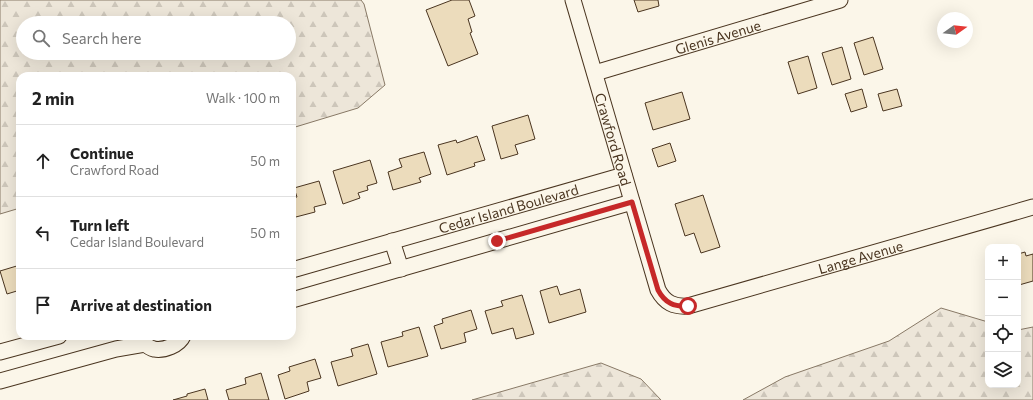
<!DOCTYPE html>
<meta charset="utf-8">
<style>
body{margin:0;font-family:Commissioner,sans-serif;background:#f2f2f2;color:#222}
.controls{position:absolute;right:12px;bottom:12px;display:grid;overflow:hidden;border-radius:8px;box-shadow:0 4px 16px #0002}
.controls button{width:36px;height:36px;display:grid;place-items:center;padding:0;border:0;border-bottom:1px solid #e0e0e0;background:#fff;color:#222;font:20px sans-serif}
.compass{position:absolute;left:937px;top:12px;width:36px;height:36px;border-radius:50%;background:#fff;box-shadow:0 4px 16px #0002;rotate:75deg}
.stop{position:absolute;width:12px;height:12px;margin:-9px;border:3px solid #c62828;border-radius:50%;background:#fff}
.stop.end{background:#c62828;border-color:#fff;box-shadow:0 1px 4px #0008}
.list{margin:0;padding:0;list-style:none}
h2{display:flex;justify-content:space-between;align-items:center;height:52px;margin:0;padding:0 16px;font-size:17px}
h2 small{font-size:13px;font-weight:400;color:#767676}
.list li{display:grid;grid-template-columns:26px 1fr auto;gap:12px;align-items:center;box-sizing:border-box;height:72px;padding:0 16px;border-top:1px solid #e0e0e0}
.list b{display:block;font-size:15px;white-space:nowrap}
.list p{margin:0;font-size:13px;white-space:nowrap;color:#767676}
.list em{font-size:13px;font-style:normal;color:#767676}
.icon{flex:none;width:22px;height:22px;fill:none;stroke:currentColor;stroke-width:2;stroke-linecap:round;stroke-linejoin:round}
.map{position:relative;flex:none;width:1033px;height:400px;overflow:hidden}
.search{position:absolute;background:#fff;box-shadow:0 4px 16px #0002;left:16px;top:16px;width:280px;height:44px;display:flex;align-items:center;gap:10px;box-sizing:border-box;padding:0 14px;border-radius:22px;color:#767676;font-size:15px}
.panel{position:absolute;background:#fff;box-shadow:0 4px 16px #0002;left:16px;top:72px;width:280px;height:268px;border-radius:12px}
.map>svg:first-child{display:block}
.forest{fill:url(#forest-firs);stroke:#887966;fill-rule:evenodd}
.building{fill:#ecdcbc;stroke:#4a3520}
.lines{fill:none;stroke-linecap:round;stroke-linejoin:round}
.street-casing{stroke:#4a3520;stroke-width:17}
.street{stroke:#fbf6e9;stroke-width:15}
.route{stroke:#c62828;stroke-width:5}
.labels{text-anchor:middle;dominant-baseline:central;stroke-width:3;stroke-linejoin:round;paint-order:stroke}
.street-label{font-size:14px;fill:#4a3520;stroke:#fbf6e9}
</style>
<div class="map">
<svg width="1033" height="400" viewBox="0 0 1033 400">
<defs>
<pattern id="forest-firs" width="22" height="20" patternUnits="userSpaceOnUse"><rect width="22" height="20" fill="#ede6d9"/><path d="M5 1l3.5 6h-7zM16 11l3.5 6h-7z" fill="#cdc6ba"/></pattern>
</defs>
<rect width="100%" height="100%" fill="#fbf6e9"/>
<path class="forest" d="M0,0H361L364,4L385,85L358,108L292,128V76H20V208L0,214ZM23,23H289V53H23Z
M941,308L988,322V385H1018V330L1033,327V400H743L785,377L889,341Z
M601,363L641,379L661,400H472Z"/>
<path class="building" d="M452,0H469L475,16L468,19L472,32L470,33L478,54L448,66L426,10Z
M634,0H658L659,6L638,12Z
M873,37L883,69L864,75L854,43Z
M842,47L851,79L832,85L822,53Z
M808,56L817,88L798,94L788,62Z
M862,89L867,107L851,112L845,94Z
M897,89L902,106L883,111L878,94Z
M682,92L690,119L653,130L645,103Z
M528,115L535,139L515,145L518,154L501,159L492,126Z
M477,136L485,160L474,163L475,166L447,175L438,145L456,140L457,143Z
M670,143L676,161L658,167L652,149Z
M424,152L431,174L419,178L421,182L393,190L388,172L402,167L399,159Z
M370,160L377,183L367,186L368,190L358,193L360,198L343,204L333,171Z
M319,181L326,204L314,207L315,212L292,218V198L297,197L294,188Z
M703,195L720,247L701,253L694,233L685,236L675,204Z
M1025,252L1026,256L1033,254V281L1019,285L1018,254Z
M20,265V290L7,294L0,271Z
M557,286L560,295L580,289L586,312L549,323L540,291Z
M522,295L534,334L516,339L513,328L492,334L485,311L503,306L501,301Z
M471,310L477,329L464,333L466,342L441,349L434,326L443,323L442,319Z
M419,327L428,356L388,367L381,342L403,336L402,332Z
M368,344L377,374L338,386L331,362L353,356L351,349Z
M315,359L321,378L307,382L309,391L285,399L278,375L290,371L289,367Z
M261,373L269,400H229L226,390L246,384L245,378Z
M205,389L208,400H173L187,396V394Z"/>
<g class="lines">
<g class="street-casing">
<g id="street">
<path id="s1" d="M573,0L658,290C665,303 674,307 688,306L1033,207"/>
<path id="s2" d="M595,73L840,0"/>
<path d="M392,241L401,269"/>
<path id="s3" d="M292,270L624,175"/>
<path d="M292,300L632,202"/>
<path d="M138,338C143,342 148,348 154,349C164,351 179,345 183,336"/>
<path d="M0,352L59,336"/>
<path d="M0,381L116,349L145,344"/>
</g>
</g>
<use href="#street" class="street"/>
</g>
<g class="lines">
<path class="route" d="M497,241L632,202L658,290C665,303 674,307 688,306"/>
</g>
<g class="labels">
<g class="street-label">
<text stroke="none"><textPath href="#s2" startOffset="128">Glenis Avenue</textPath></text>
<text stroke="none"><textPath href="#s1" startOffset="145">Crawford Road</textPath></text>
<text stroke="none"><textPath href="#s3" startOffset="225">Cedar Island Boulevard</textPath></text>
<text stroke="none"><textPath href="#s1" startOffset="518">Lange Avenue</textPath></text>
</g>
</g>
</svg>
<div class="controls">
<button>+</button>
<button>−</button>
<button><svg class="icon" aria-label="locate" viewBox="0 0 24 24"><circle cx="12" cy="12" r="6"/><path d="M12 2v4M12 18v4M2 12h4M18 12h4"/></svg></button>
<button><svg class="icon" aria-label="layers" viewBox="0 0 24 24"><path d="M12 4l9 5-9 5-9-5zM3 14l9 5 9-5"/></svg></button>
</div>
<svg class="compass" viewBox="-18 -18 36 36"><path d="M0-13l5 13h-10z" fill="#e53935"/><path d="M0 13l5-13h-10z" fill="#767676"/></svg>
<div class="stop" style="left:688px;top:306px"></div>
<div class="stop end" style="left:497px;top:241px"></div>
<div class="search"><svg class="icon" aria-label="search" viewBox="0 0 24 24"><circle cx="10" cy="10" r="6"/><path d="M15 15l6 6"/></svg>Search here</div>
<section class="panel">
<h2>2 min<small>Walk · 100 m</small></h2>
<ul class="list">
<li><svg class="icon" aria-label="ahead" viewBox="0 0 24 24"><path d="M12 20V5M6 11l6-6 6 6"/></svg><div><b>Continue</b><p>Crawford Road</p></div><em>50 m</em></li>
<li><svg class="icon" aria-label="left" viewBox="0 0 24 24"><path d="M17 20v-9H6M10 6l-5 5 5 5"/></svg><div><b>Turn left</b><p>Cedar Island Boulevard</p></div><em>50 m</em></li>
<li><svg class="icon" aria-label="arrive" viewBox="0 0 24 24"><path d="M6 21V4h12l-3 4 3 4H6"/></svg><div><b>Arrive at destination</b></div></li>
</ul>
</section>
</div>
